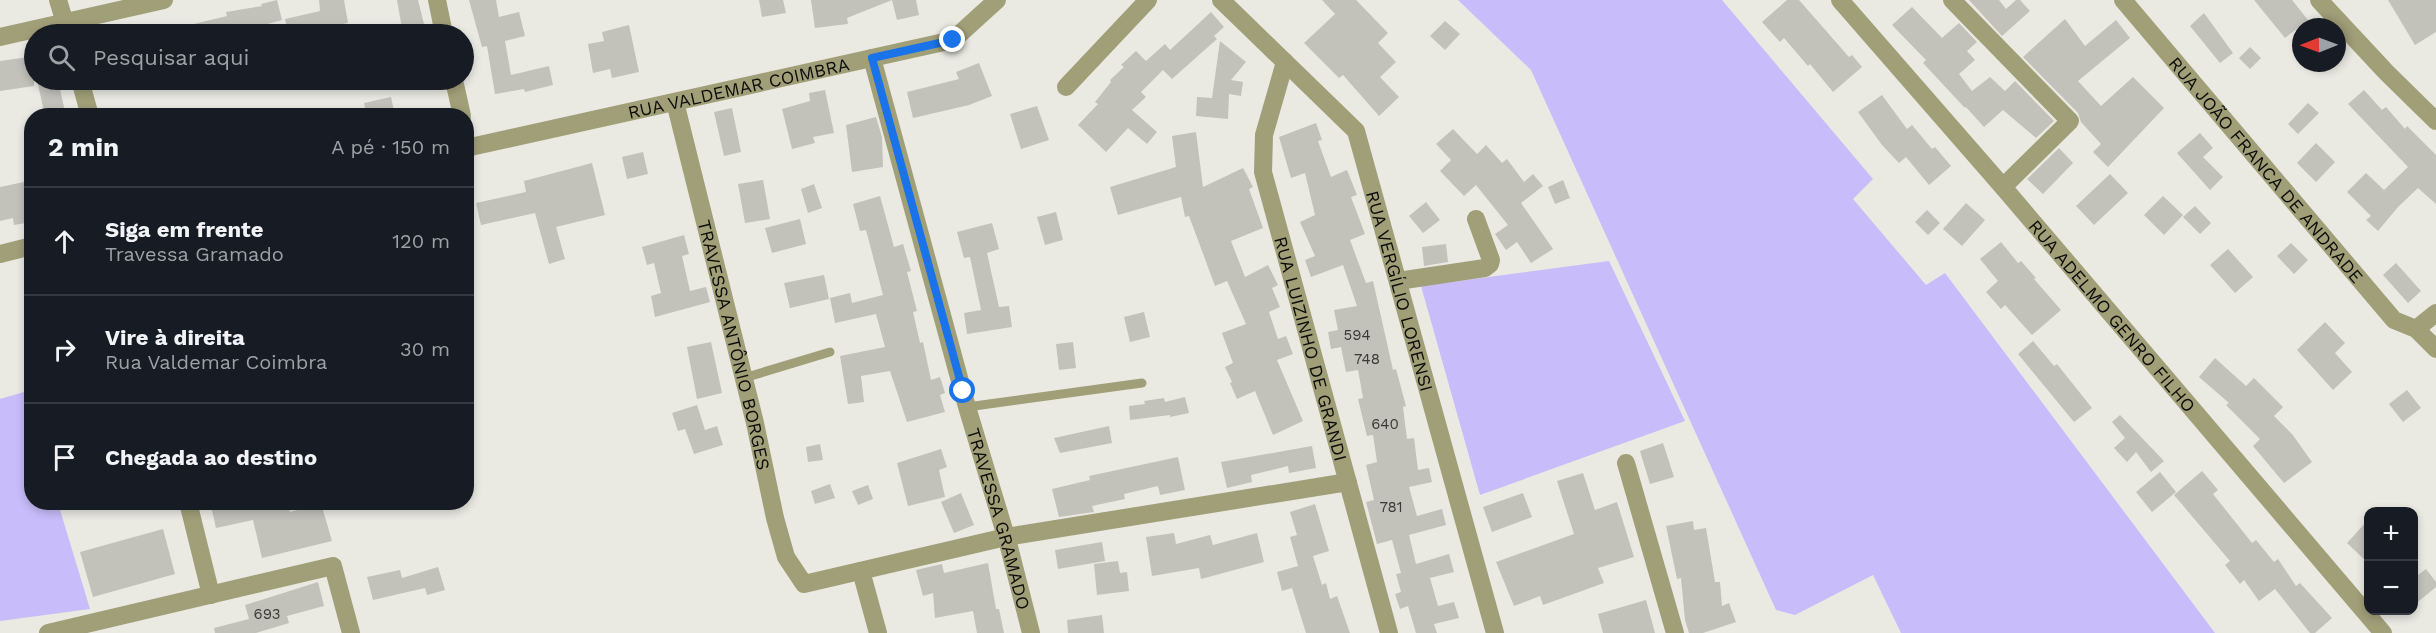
<!DOCTYPE html>
<html lang="pt">
<meta charset="utf-8">
<style>
body{margin:0;font-family:"Work Sans",sans-serif;background:#242831;color:#f1f3f6}
.controls{position:absolute;right:18px;bottom:18px;display:grid;overflow:hidden;border-radius:12px;box-shadow:0 3px 9px #0003}
.controls button{width:54px;height:54px;display:grid;place-items:center;padding:0;border:0;border-bottom:2px solid #363941;background:#171b24;color:#f1f3f6;font:30px sans-serif}
.compass{position:absolute;left:2292px;top:18px;width:54px;height:54px;border-radius:50%;background:#171b24;box-shadow:0 3px 9px #0003;rotate:269deg}
.stop{position:absolute;width:18px;height:18px;margin:-14px;border:4px solid #1a73e8;border-radius:50%;background:#fff}
.stop.end{background:#1a73e8;border-color:#fff;box-shadow:0 2px 6px #0008}
.list{margin:0;padding:0;list-style:none}
h2{display:flex;justify-content:space-between;align-items:center;height:78px;margin:0;padding:0 24px;font-size:26px}
h2 small{font-size:20px;font-weight:400;color:#9ea1a6}
.list li{display:grid;grid-template-columns:39px 1fr auto;gap:18px;align-items:center;box-sizing:border-box;height:108px;padding:0 24px;border-top:2px solid #363941}
.list b{display:block;font-size:22px;white-space:nowrap}
.list p{margin:0;font-size:20px;white-space:nowrap;color:#9ea1a6}
.list em{font-size:20px;font-style:normal;color:#9ea1a6}
.icon{flex:none;width:33px;height:33px;fill:none;stroke:currentColor;stroke-width:2;stroke-linecap:round;stroke-linejoin:round}
.map{position:relative;flex:none;width:2436px;height:633px;overflow:hidden}
.search{position:absolute;background:#171b24;box-shadow:0 3px 9px #0003;left:24px;top:24px;width:450px;height:66px;display:flex;align-items:center;gap:15px;box-sizing:border-box;padding:0 21px;border-radius:33px;color:#9ea1a6;font-size:22px}
.panel{position:absolute;background:#171b24;box-shadow:0 3px 9px #0003;left:24px;top:108px;width:450px;height:402px;border-radius:24px}
.map>svg:first-child{display:block}
.green{fill:#c8bcfa}
.building{fill:#c2c2bb}
.lines{fill:none;stroke-linecap:round;stroke-linejoin:round}
.service{stroke:#a19f78;stroke-width:9}
.minor{stroke:#a19f78;stroke-width:18}
.route{stroke:#1a73e8;stroke-width:8}
.labels{text-anchor:middle;dominant-baseline:central;stroke-width:5;stroke-linejoin:round;paint-order:stroke}
.number-label{font-size:15px;fill:#3a3a36}
.street-label{font-size:18px;fill:#0c0c0a;stroke:#eaeae3}
</style>
<div class="map">
<svg width="2436" height="633" viewBox="0 0 2436 633">
<rect width="100%" height="100%" fill="#eaeae3"/>
<path class="green" d="M1458,0H1722L1873,179L1853,199L1926,285L1945,273L2215,633H1901L1873,575L1795,615L1776,610L1531,70Z
M1609,261L1685,421L1480,495L1421,286Z
M31,390L32,502L58,503L90,609L0,621V399Z"/>
<path class="building" d="M277,0L282,20L253,28L254,34H173V29L227,16L226,12L262,6L261,4Z
M319,0H344L348,23L309,30L310,34H289L285,19L320,11Z
M397,0H418L426,32L403,34Z
M469,0H496L499,17L519,12L525,36L505,41L511,75L549,66L553,85L525,92L524,89L495,94L487,46L482,47Z
M759,0H783L786,13L762,17Z
M811,0H916L919,15L897,20L892,0L847,18L848,24L815,28Z
M1322,0H1356L1388,33L1378,43L1396,62L1380,77L1399,97L1379,116L1343,75L1339,78L1304,43L1335,14Z
M1787,0H1799L1849,57L1852,55L1862,67L1833,92L1810,64L1808,66L1784,38L1780,42L1762,22Z
M1969,0H1999L2006,9L2016,0H2020L2030,11L2002,36Z
M2254,0H2292L2308,20L2285,38Z
M2388,0H2436V32L2415,45Z
M1912,7L1942,38L1959,23L1977,42L1967,51L1975,60L1959,74L1972,91L1990,77L2005,91L2015,81L2054,121L2036,138L2003,110L1984,127L1966,107L1965,108L1923,63L1926,60L1892,25Z
M1211,12L1224,27L1214,36L1217,39L1172,79L1163,70L1141,92L1146,97L1132,110L1157,132L1147,144L1128,128L1106,152L1078,125L1098,104L1095,102L1111,82L1110,80L1124,67L1121,65L1136,51L1146,61L1165,44L1170,50Z
M2204,13L2233,53L2220,63L2190,26Z
M2065,19L2085,46L2116,20L2130,38L2078,81L2101,106L2133,77L2164,108L2108,167L2093,152L2101,144L2081,122L2078,113L2023,57Z
M1445,21L1460,34L1445,50L1430,36Z
M629,25L639,72L612,78L610,69L593,73L588,44L604,41L602,32Z
M1220,41L1246,62L1231,80L1243,82L1241,96L1229,94L1228,119L1196,116L1197,97L1212,98Z
M2250,47L2261,58L2250,69L2239,58Z
M28,57L29,67L34,66V86L0,91V61Z
M979,63L992,96L969,105L913,118L907,92L959,79L956,72Z
M37,80H58L66,116H45Z
M825,90L834,133L813,137L815,143L792,149L782,109L810,101L809,93Z
M2364,90L2382,110L2386,107L2405,129L2407,126L2436,155V204L2418,188L2398,207L2378,231L2366,220L2371,216L2347,192L2366,173L2384,190L2408,167L2348,104Z
M1882,95L1907,129L1912,125L1932,149L1935,147L1951,166L1929,185L1906,157L1899,163L1882,145L1858,112Z
M391,97L395,116H367L364,103Z
M2308,103L2319,113L2298,134L2288,124Z
M1037,106L1049,140L1021,149L1010,114Z
M732,108L741,152L724,156L714,112Z
M876,117L882,137L883,167L852,172L846,125Z
M1316,123L1322,140L1318,141L1331,177L1347,170L1357,195L1351,197L1365,234L1350,240L1366,283L1373,281L1393,370L1396,369L1406,406L1403,407L1407,439L1414,438L1418,470L1429,468L1432,482L1409,487L1417,516L1442,509L1446,525L1409,535L1416,564L1449,554L1454,572L1430,578L1438,606L1454,602L1459,618L1434,624L1437,633H1416L1408,606L1400,609L1395,594L1401,592L1396,574L1401,573L1392,540L1377,544L1372,525L1366,502L1374,500L1366,465L1377,462L1373,435L1367,436L1358,399L1363,398L1358,370L1346,372L1341,347L1331,349L1328,332L1338,330L1334,310L1357,306L1343,265L1311,277L1305,260L1315,256L1300,222L1315,215L1305,173L1291,178L1279,137Z
M1453,129L1477,154L1486,145L1502,163L1507,159L1524,182L1533,174L1543,186L1521,203L1553,249L1531,263L1517,242L1506,250L1495,234L1508,225L1476,185L1464,196L1440,171L1451,160L1436,144Z
M1196,132L1203,187L1243,168L1253,187L1249,189L1263,228L1231,241L1245,277L1268,265L1278,285L1272,288L1280,307L1269,312L1278,339L1286,336L1293,354L1277,360L1303,421L1273,435L1255,391L1237,399L1230,383L1232,382L1225,367L1233,363L1222,333L1246,324L1227,281L1215,286L1189,216L1185,217L1181,197L1118,215L1110,187L1176,167L1172,136Z
M2200,133L2213,148L2203,157L2223,177L2210,190L2177,153Z
M2316,143L2335,162L2316,182L2297,163Z
M2059,148L2073,163L2043,194L2027,179Z
M643,152L648,174L627,179L622,157Z
M592,163L605,215L556,227L565,259L549,264L535,213L481,225L476,203L526,192L524,181Z
M2110,174L2128,193L2094,225L2076,206Z
M763,180L770,219L745,223L738,184Z
M1563,180L1570,198L1555,204L1548,187Z
M24,182L25,185L32,183V222L14,225L13,218L0,221V187Z
M814,184L822,208L808,213L801,189Z
M880,196L894,247L903,244L911,271L907,272L917,311L913,312L920,343L923,342L931,380L940,377L945,393L940,395L945,412L907,422L890,371L861,376L864,402L848,404L840,356L885,347L876,314L835,323L830,298L850,293L852,303L883,295L866,230L860,231L853,204Z
M2163,196L2183,215L2164,235L2144,215Z
M1426,202L1440,220L1423,233L1409,216Z
M1966,203L1985,220L1962,246L1943,229Z
M2195,206L2211,223L2200,234L2183,217Z
M1927,210L1940,223L1928,235L1915,222Z
M1056,212L1063,240L1045,245L1037,217Z
M800,219L806,244L772,253L765,228Z
M992,223L999,249L987,253L999,307L1009,306L1012,327L967,334L964,313L981,310L970,257L964,258L957,232Z
M684,235L689,254L682,256L690,291L706,287L710,302L655,317L651,296L661,293L654,263L647,265L642,247Z
M2001,242L2018,263L2021,261L2036,278L2034,279L2061,310L2032,335L2005,305L2001,309L1986,292L1998,281L1980,259Z
M2291,243L2308,260L2294,274L2277,256Z
M1446,244L1448,262L1424,266L1422,247Z
M2228,249L2253,277L2235,293L2210,265Z
M2396,263L2421,291L2408,303L2383,275Z
M824,275L829,299L790,308L784,283Z
M1144,312L1150,337L1130,342L1124,317Z
M2325,322L2345,343L2335,353L2352,372L2333,390L2297,350Z
M2033,341L2054,366L2057,364L2092,408L2074,422L2018,354Z
M711,342L722,393L697,399L687,347Z
M1073,342L1076,368L1059,370L1056,344Z
M2215,358L2246,386L2254,378L2283,407L2274,416L2292,434L2312,462L2284,483L2253,446L2260,439L2226,405L2229,403L2199,377Z
M2407,390L2421,408L2403,422L2389,404Z
M1185,397L1189,413L1170,417V415L1130,420L1129,406L1145,404L1144,401L1164,398L1165,402Z
M697,405L705,430L717,426L723,445L694,454L685,429L678,431L672,413Z
M2120,415L2164,461L2151,472L2136,452L2127,462L2114,448L2125,438L2112,422Z
M1109,426L1112,443L1060,453L1054,438Z
M1663,443L1674,477L1650,484L1640,451Z
M820,444L823,460L808,462L806,447Z
M1312,446L1316,468L1289,473L1288,466L1251,475L1252,482L1227,488L1221,462Z
M941,449L947,467L939,470L945,497L908,506L897,463Z
M1178,457L1185,490L1160,495L1158,486L1124,494L1125,499L1092,506L1094,512L1059,517L1052,489L1090,480L1089,476Z
M2202,471L2218,490L2213,494L2252,543L2256,540L2274,562L2278,559L2296,586L2300,583L2332,618L2315,633H2310L2275,589L2259,601L2244,580L2240,584L2225,565L2230,561L2174,495Z
M2160,472L2176,492L2152,512L2136,492Z
M1583,473L1595,510L1617,502L1634,557L1598,568L1604,583L1543,605L1540,596L1514,606L1496,562L1574,534L1557,481Z
M830,484L835,498L815,504L811,491Z
M868,485L873,499L858,505L852,491Z
M961,493L974,525L954,533L941,502Z
M1523,493L1532,517L1492,532L1483,507Z
M210,502H288L290,512L321,503L332,541L262,558L253,520L216,528Z
M1315,504L1329,551L1313,556L1322,585L1326,583L1330,599L1337,596L1350,633H1306L1292,588L1282,591L1277,572L1298,566L1290,537L1297,535L1290,512Z
M2368,520V563L2347,543Z
M1693,521L1694,530L1706,528L1715,582H1720L1722,606L1729,603L1736,622L1703,633H1689L1685,620L1681,578L1677,579L1666,526Z
M163,529L175,574L93,597L80,552Z
M1174,533L1176,544L1210,535L1213,545L1257,533L1264,562L1201,579L1199,568L1152,576L1146,537Z
M1102,542L1105,561L1058,569L1055,550Z
M1118,561L1120,573L1127,572L1129,591L1097,595L1094,564Z
M988,563L996,609H999L1004,633H977L973,611L935,618L933,593L923,596L916,570L942,564L944,573Z
M438,567L445,590L427,595L425,588L373,600L367,577L400,570L402,578Z
M2426,569L2436,582V587L2414,605V578Z
M318,582L324,606L287,616L289,623L256,633H215L214,628L249,619L245,605Z
M1646,600L1655,633H1603L1598,614Z
M1102,615L1104,633H1068L1067,620Z"/>
<g class="lines">
<path class="service" d="M744,378L830,352
M967,407L1142,383"/>
<g class="minor">
<path d="M58,0L68,33"/>
<path d="M437,0L444,34"/>
<path id="s1" d="M1221,0L1356,131L1495,633"/>
<path id="s2" d="M1840,0L2003,187L2383,633"/>
<path d="M1952,0L2070,121L2003,187"/>
<path id="s3" d="M2123,0L2394,320L2416,329L2436,349"/>
<path d="M2319,0L2386,72L2436,121"/>
<path d="M0,37L164,0"/>
<path id="s4" d="M872,58L967,407L1008,543L1031,633"/>
<path id="s5" d="M1285,62L1264,135L1263,172L1389,633"/>
<path d="M80,80L90,116"/>
<path d="M454,80L462,116"/>
<path d="M1066,87L1148,0"/>
<path id="s6" d="M675,102L755,423L775,518L786,557L804,584L1006,537L1348,482"/>
<path id="s7" d="M466,148L953,40L997,0"/>
<path d="M0,254L32,246"/>
<path d="M1398,281L1485,268L1490,264L1491,260L1476,219"/>
<path d="M2416,329L2436,313"/>
<path d="M1626,463L1675,633"/>
<path d="M188,502L211,595"/>
<path d="M861,571L878,633"/>
<path d="M48,633L333,566L351,633"/>
</g>
</g>
<g class="lines">
<path class="route" d="M953,40L872,58L963,391"/>
</g>
<g class="labels">
<g class="number-label">
<text x="1357" y="335">594</text>
<text x="1367" y="359">748</text>
<text x="1385" y="424">640</text>
<text x="1391" y="507">781</text>
<text x="267" y="614">693</text>
</g>
<g class="street-label">
<text stroke="none"><textPath href="#s7" startOffset="279">RUA VALDEMAR COIMBRA</textPath></text>
<text stroke="none"><textPath href="#s3" startOffset="222">RUA JOÃO FRANCA DE ANDRADE</textPath></text>
<text stroke="none"><textPath href="#s1" startOffset="354">RUA VERGÍLIO LORENSI</textPath></text>
<text stroke="none"><textPath href="#s2" startOffset="417">RUA ADELMO GENRO FILHO</textPath></text>
<text stroke="none"><textPath href="#s6" startOffset="250">TRAVESSA ANTÔNIO BORGES</textPath></text>
<text stroke="none"><textPath href="#s5" startOffset="296">RUA LUIZINHO DE GRANDI</textPath></text>
<text stroke="none"><textPath href="#s4" startOffset="478">TRAVESSA GRAMADO</textPath></text>
</g>
</g>
</svg>
<div class="controls">
<button>+</button>
<button>−</button>
</div>
<svg class="compass" viewBox="-18 -18 36 36"><path d="M0-13l5 13h-10z" fill="#e53935"/><path d="M0 13l5-13h-10z" fill="#9ea1a6"/></svg>
<div class="stop" style="left:963px;top:391px"></div>
<div class="stop end" style="left:953px;top:40px"></div>
<div class="search"><svg class="icon" aria-label="search" viewBox="0 0 24 24"><circle cx="10" cy="10" r="6"/><path d="M15 15l6 6"/></svg>Pesquisar aqui</div>
<section class="panel">
<h2>2 min<small>A pé · 150 m</small></h2>
<ul class="list">
<li><svg class="icon" aria-label="ahead" viewBox="0 0 24 24"><path d="M12 20V5M6 11l6-6 6 6"/></svg><div><b>Siga em frente</b><p>Travessa Gramado</p></div><em>120 m</em></li>
<li><svg class="icon" aria-label="right" viewBox="0 0 24 24"><path d="M7 20v-9h11M14 6l5 5-5 5"/></svg><div><b>Vire à direita</b><p>Rua Valdemar Coimbra</p></div><em>30 m</em></li>
<li><svg class="icon" aria-label="arrive" viewBox="0 0 24 24"><path d="M6 21V4h12l-3 4 3 4H6"/></svg><div><b>Chegada ao destino</b></div></li>
</ul>
</section>
</div>
